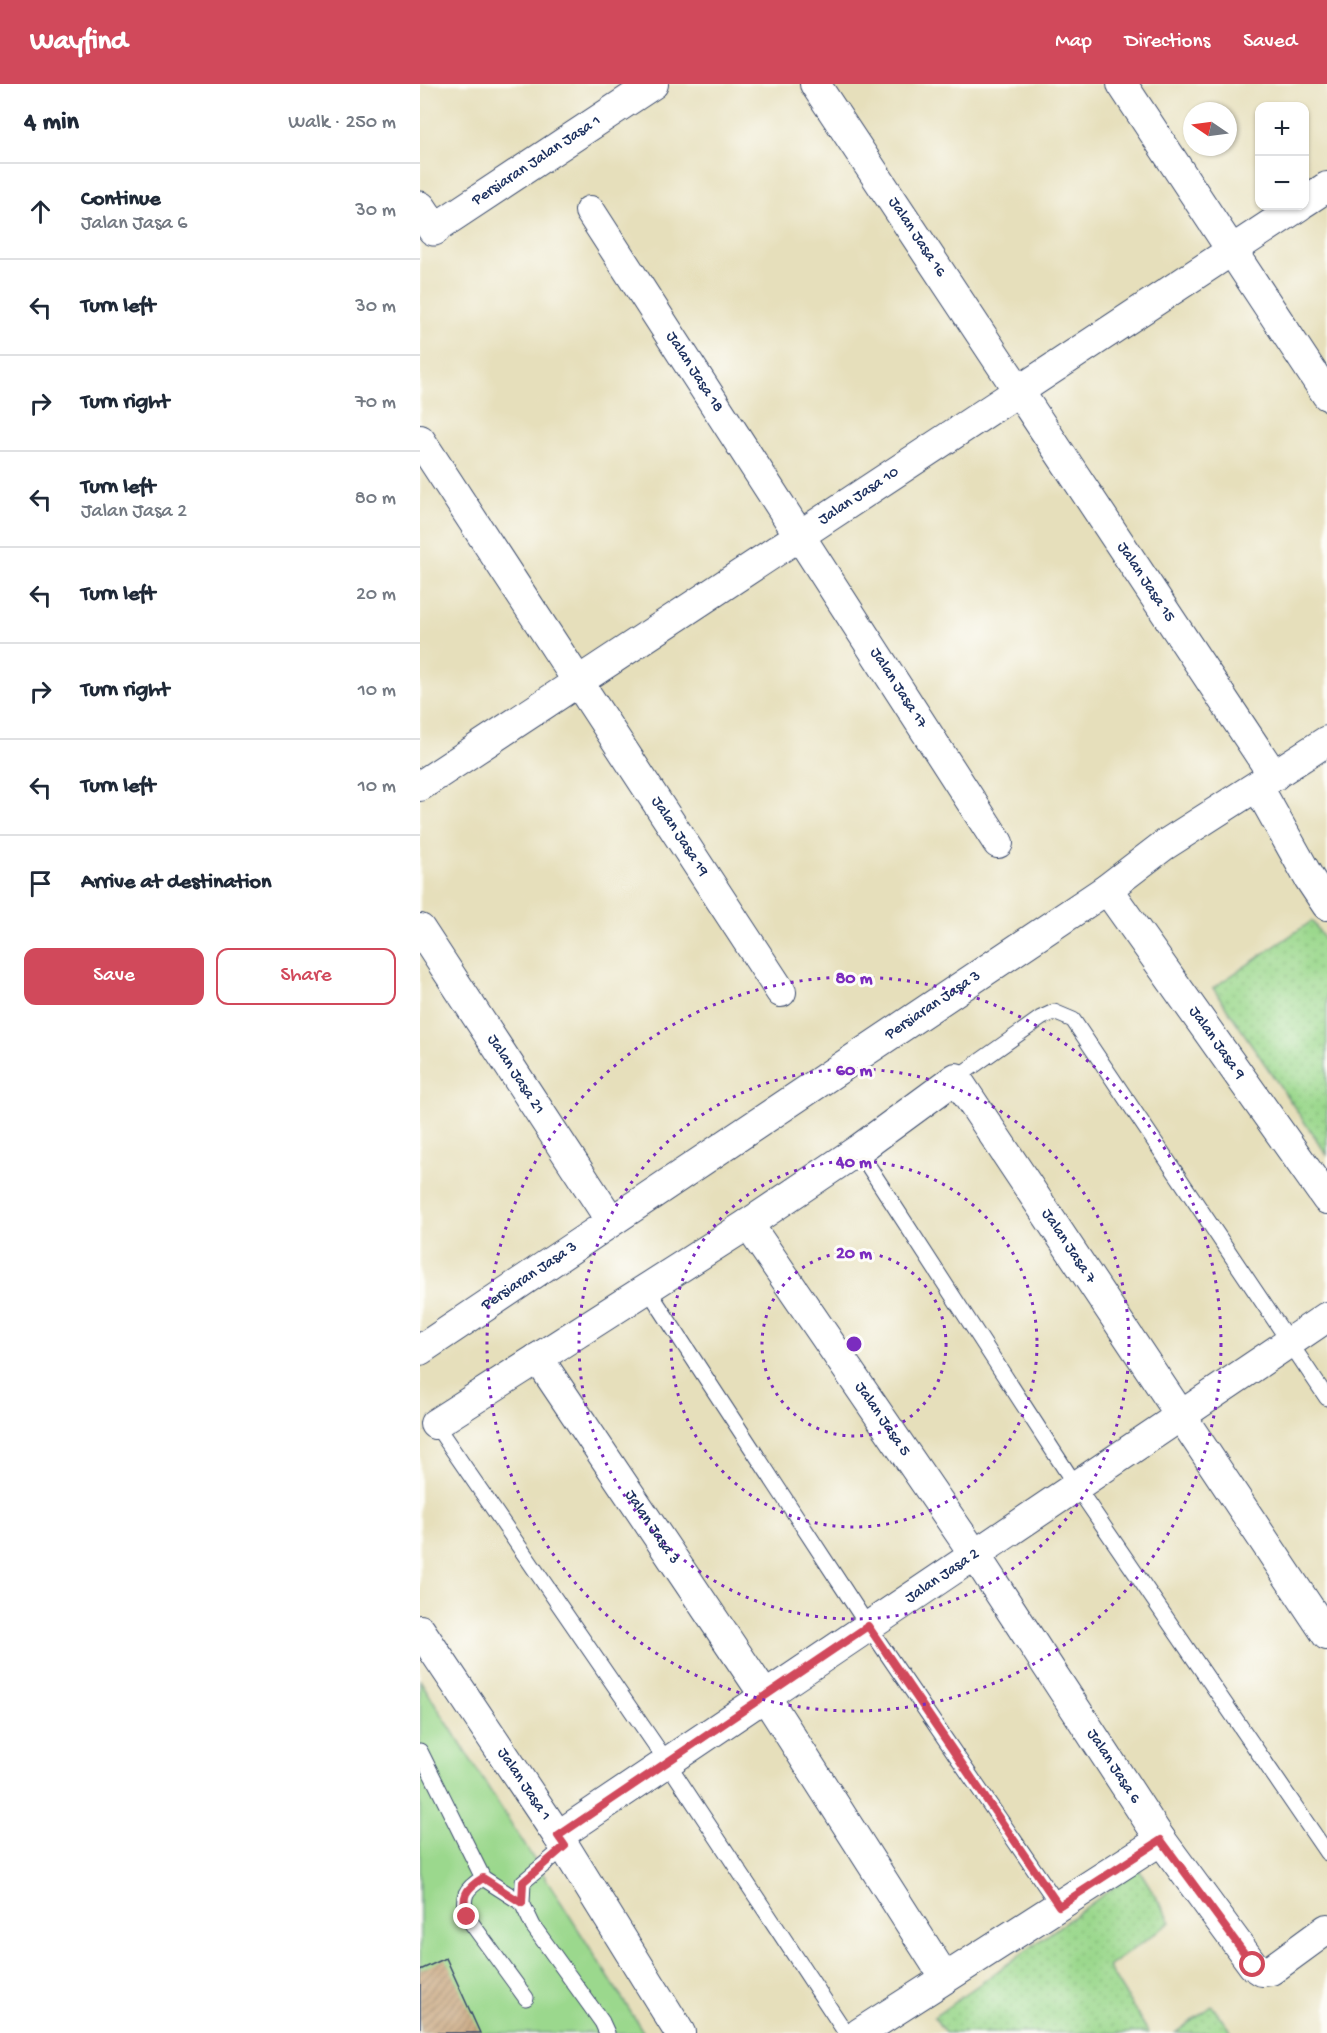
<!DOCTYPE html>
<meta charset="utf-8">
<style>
body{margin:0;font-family:"Gochi Hand",sans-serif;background:#f6f6f7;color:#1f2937}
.controls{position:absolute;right:18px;top:18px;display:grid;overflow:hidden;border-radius:12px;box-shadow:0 2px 4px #0004}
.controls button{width:54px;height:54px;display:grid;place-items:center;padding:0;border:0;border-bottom:2px solid #e0e1e3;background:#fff;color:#1f2937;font:30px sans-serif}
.compass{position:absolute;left:763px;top:18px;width:54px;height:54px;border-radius:50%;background:#fff;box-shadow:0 2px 4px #0004;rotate:283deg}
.stop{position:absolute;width:18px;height:18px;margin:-14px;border:4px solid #d1495b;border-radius:50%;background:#fff}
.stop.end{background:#d1495b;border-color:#fff;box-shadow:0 2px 6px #0008}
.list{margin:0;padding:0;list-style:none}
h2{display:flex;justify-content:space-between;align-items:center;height:78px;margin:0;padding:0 24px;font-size:26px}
h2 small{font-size:20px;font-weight:400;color:#747a83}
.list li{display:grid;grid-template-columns:39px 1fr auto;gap:18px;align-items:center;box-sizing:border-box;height:96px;padding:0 24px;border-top:2px solid #e0e1e3}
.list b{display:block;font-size:22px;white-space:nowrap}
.list p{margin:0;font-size:20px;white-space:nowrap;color:#747a83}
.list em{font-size:20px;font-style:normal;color:#747a83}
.actions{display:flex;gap:12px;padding:18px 24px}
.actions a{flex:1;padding:14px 0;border:2px solid #d1495b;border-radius:12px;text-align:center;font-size:21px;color:#d1495b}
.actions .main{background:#d1495b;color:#fff}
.icon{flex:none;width:33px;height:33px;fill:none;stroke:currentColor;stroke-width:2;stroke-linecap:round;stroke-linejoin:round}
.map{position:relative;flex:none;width:907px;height:1949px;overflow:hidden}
header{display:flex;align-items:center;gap:36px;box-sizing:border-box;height:84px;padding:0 30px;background:#d1495b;color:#fff}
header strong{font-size:28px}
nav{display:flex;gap:33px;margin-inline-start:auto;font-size:21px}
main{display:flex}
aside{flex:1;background:#fff}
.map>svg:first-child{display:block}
.green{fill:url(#green-dots);stroke:#5b8476;stroke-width:1.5}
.pitch{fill:#9bd88d;stroke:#5b8476;stroke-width:1.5}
.building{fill:url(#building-hatch)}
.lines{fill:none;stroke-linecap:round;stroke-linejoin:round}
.service-casing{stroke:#39496c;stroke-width:17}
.minor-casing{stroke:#39496c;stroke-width:32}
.tertiary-casing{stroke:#39496c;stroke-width:35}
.service{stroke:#fff;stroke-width:15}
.minor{stroke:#fff;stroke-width:30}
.tertiary{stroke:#fff;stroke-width:33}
.route{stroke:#d1495b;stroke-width:8}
.ring{fill:none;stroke:#7b2cbf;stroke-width:3;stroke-dasharray:3 6}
.labels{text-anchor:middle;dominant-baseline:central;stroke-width:6;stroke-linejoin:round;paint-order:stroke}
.street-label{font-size:16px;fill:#1b2f5e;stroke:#fdfcf7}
.centre{fill:#7b2cbf;stroke:#fdfcf7;stroke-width:3}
.ring-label{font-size:18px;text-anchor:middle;font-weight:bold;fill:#7b2cbf;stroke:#fdfcf7;stroke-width:6;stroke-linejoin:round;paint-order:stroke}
</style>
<header>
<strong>Wayfind</strong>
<nav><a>Map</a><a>Directions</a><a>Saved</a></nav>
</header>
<main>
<aside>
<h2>4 min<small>Walk · 250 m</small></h2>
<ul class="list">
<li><svg class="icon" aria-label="ahead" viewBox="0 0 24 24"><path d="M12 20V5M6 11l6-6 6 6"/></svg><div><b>Continue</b><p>Jalan Jasa 6</p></div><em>30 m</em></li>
<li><svg class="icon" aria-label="left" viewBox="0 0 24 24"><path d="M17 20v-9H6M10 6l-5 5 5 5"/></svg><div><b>Turn left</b></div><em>30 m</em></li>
<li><svg class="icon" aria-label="right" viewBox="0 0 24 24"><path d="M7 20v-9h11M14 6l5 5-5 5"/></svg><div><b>Turn right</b></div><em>70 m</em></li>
<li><svg class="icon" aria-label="left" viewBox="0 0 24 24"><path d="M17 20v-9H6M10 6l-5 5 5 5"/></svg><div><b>Turn left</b><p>Jalan Jasa 2</p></div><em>80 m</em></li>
<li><svg class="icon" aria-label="left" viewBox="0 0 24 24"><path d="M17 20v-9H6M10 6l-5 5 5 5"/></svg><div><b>Turn left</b></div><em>20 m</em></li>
<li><svg class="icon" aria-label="right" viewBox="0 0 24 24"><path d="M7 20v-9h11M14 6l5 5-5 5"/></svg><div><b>Turn right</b></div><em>10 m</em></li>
<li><svg class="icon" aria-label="left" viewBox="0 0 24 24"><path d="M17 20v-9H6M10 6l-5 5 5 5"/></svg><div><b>Turn left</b></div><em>10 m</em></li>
<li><svg class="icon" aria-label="arrive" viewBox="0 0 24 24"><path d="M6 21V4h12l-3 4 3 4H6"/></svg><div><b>Arrive at destination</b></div></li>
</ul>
<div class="actions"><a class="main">Save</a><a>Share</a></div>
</aside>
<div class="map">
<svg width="907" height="1949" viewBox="0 0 907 1949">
<defs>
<pattern id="green-dots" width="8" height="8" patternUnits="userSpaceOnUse" patternTransform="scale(1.5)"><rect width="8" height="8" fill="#9bd88d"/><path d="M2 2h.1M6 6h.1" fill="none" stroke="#85ba7c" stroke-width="1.8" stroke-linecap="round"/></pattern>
<pattern id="building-hatch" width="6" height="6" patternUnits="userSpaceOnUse" patternTransform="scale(1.5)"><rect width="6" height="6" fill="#cbaa84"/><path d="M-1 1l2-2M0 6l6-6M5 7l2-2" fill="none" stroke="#a48b6f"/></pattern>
</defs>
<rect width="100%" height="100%" fill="#fdfcf7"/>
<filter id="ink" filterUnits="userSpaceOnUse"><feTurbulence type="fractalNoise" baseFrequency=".0167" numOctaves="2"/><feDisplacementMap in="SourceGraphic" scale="12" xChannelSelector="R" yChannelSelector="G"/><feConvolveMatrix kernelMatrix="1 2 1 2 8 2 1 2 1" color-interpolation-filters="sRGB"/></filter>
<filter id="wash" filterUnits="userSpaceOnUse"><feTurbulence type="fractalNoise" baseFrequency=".008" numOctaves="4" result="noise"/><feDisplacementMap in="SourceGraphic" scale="24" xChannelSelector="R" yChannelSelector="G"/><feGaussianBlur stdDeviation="1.35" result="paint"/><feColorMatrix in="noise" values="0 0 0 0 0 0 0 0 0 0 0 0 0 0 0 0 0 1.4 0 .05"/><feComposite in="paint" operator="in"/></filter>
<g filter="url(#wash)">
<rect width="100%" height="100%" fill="#e6dfbb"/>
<path class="green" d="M892,837L907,859V1071L793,904Z
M719,1785L751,1838L688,1883L729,1949H525L514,1933Z
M792,1922L812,1949H755Z"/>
<path class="pitch" d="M0,1596L224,1949H0Z"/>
<g id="blocks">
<path class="building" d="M26,1874L60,1949H0V1886Z"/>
</g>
</g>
<g filter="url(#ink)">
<use href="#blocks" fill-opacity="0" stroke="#39496c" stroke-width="1.5"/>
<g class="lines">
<g class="service-casing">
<path id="service" d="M536,994L621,934L634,928L653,936L907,1314
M438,1066L656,1402L907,1769
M227,1204L448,1542L639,1822
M15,1340L247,1678L426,1949
M0,1667L63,1794L102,1819
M145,1763L103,1798L102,1819L113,1842L182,1938L187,1949
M63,1794C45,1805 41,1812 47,1833L106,1914"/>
</g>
<g class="minor-casing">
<g id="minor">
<path id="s1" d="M395,0L854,692"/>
<path d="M702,0L907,311"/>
<path d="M884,118L907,103"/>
<path id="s2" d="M170,127L578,759"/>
<path id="s3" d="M20,141L233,0"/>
<path id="s4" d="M0,356L361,908"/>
<path id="s5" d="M0,702L879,122"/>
<path d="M838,703L889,794L907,821"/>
<path id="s6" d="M687,805L907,1115"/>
<path id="s7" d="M0,845L191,1137"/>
<path id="s8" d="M328,1140L555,1471L741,1756L833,1881L842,1887L851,1886L907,1845"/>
<path id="s9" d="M0,1266L687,805L743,762L907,657"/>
<path id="s10" d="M118,1274L345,1612L525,1894"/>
<path id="s11" d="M15,1340L328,1140L438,1066L536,994L907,1551"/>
<path id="s12" d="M0,1546L138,1752L260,1949"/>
<path id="s13" d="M138,1752L907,1233"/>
<path d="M440,1949L741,1756"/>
</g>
</g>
<g class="tertiary-casing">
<path id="tertiary" d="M0,124L14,145"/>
</g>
<use href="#service" class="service"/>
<use href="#minor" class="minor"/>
<use href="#tertiary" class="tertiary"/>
</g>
</g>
<g class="lines" filter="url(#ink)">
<path class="route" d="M47,1833C41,1812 45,1805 63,1794L102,1819L103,1798L145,1762L138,1752L448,1542L639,1822L741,1756L833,1881"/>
</g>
<g class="ring">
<circle cx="434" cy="1260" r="92"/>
<circle cx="434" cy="1260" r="183"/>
<circle cx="434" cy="1260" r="275"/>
<circle cx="434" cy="1260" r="367"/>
</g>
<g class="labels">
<g class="street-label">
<text stroke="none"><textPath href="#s3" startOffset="116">Persiaran Jalan Jasa 1</textPath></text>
<text stroke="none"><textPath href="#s1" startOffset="184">Jalan Jasa 16</textPath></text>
<text stroke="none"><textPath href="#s2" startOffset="192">Jalan Jasa 18</textPath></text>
<text stroke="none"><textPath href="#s5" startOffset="526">Jalan Jasa 10</textPath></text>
<text stroke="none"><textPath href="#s1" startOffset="598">Jalan Jasa 15</textPath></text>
<text stroke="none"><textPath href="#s2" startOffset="568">Jalan Jasa 17</textPath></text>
<text stroke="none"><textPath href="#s4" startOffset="474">Jalan Jasa 19</textPath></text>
<text stroke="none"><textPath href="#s9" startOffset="618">Persiaran Jasa 3</textPath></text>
<text stroke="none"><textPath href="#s6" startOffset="189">Jalan Jasa 9</textPath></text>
<text stroke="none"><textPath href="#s7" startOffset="174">Jalan Jasa 21</textPath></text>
<text stroke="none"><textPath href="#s11" startOffset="828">Jalan Jasa 7</textPath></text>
<text stroke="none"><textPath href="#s9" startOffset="132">Persiaran Jasa 3</textPath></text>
<text stroke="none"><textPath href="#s8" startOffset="237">Jalan Jasa 5</textPath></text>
<text stroke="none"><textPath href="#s10" startOffset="204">Jalan Jasa 3</textPath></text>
<text stroke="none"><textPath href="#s13" startOffset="464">Jalan Jasa 2</textPath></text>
<text stroke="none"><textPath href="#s8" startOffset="654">Jalan Jasa 6</textPath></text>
<text stroke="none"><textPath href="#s12" startOffset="186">Jalan Jasa 1</textPath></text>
</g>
</g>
<circle cx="434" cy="1260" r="9" class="centre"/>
<g class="ring-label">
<text x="434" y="899">80 m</text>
<text x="434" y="991">60 m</text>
<text x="434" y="1083">40 m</text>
<text x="434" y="1174">20 m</text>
</g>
</svg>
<div class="controls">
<button>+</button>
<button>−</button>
</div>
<svg class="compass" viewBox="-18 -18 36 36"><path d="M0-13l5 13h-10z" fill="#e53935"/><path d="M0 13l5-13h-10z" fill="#747a83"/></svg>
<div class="stop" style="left:833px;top:1881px"></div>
<div class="stop end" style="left:47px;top:1833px"></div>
</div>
</main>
